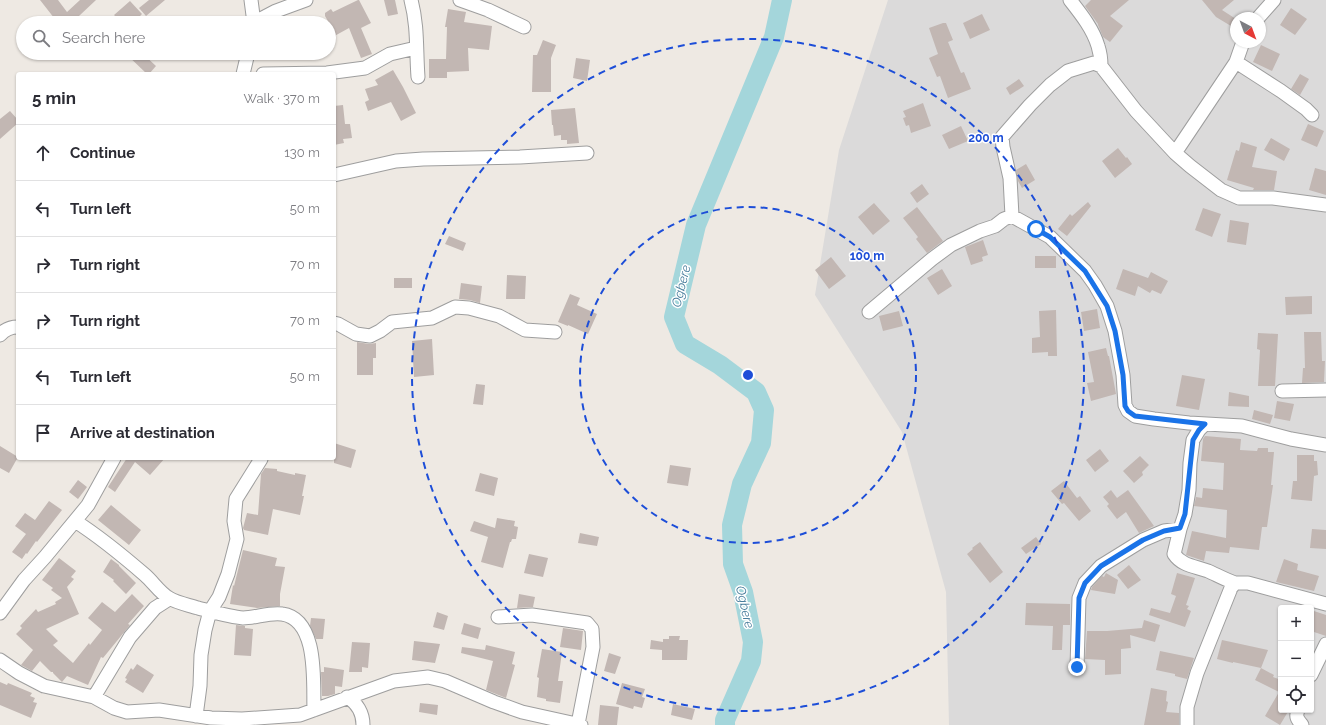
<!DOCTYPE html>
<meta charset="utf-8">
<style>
body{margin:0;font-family:Raleway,sans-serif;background:#f7f7f7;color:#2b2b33}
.controls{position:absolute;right:12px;bottom:12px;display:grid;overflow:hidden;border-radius:4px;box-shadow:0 1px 3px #0004}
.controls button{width:36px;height:36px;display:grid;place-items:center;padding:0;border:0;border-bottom:1px solid #e1e1e2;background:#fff;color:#2b2b33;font:20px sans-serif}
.compass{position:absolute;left:1230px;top:12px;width:36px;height:36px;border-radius:50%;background:#fff;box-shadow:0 1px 3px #0004;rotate:139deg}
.stop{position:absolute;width:12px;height:12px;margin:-9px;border:3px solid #1a73e8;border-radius:50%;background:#fff}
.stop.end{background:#1a73e8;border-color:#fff;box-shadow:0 1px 4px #0008}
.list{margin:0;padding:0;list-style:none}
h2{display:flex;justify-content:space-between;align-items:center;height:52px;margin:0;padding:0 16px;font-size:17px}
h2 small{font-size:13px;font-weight:400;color:#7c7c81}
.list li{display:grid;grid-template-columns:26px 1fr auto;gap:12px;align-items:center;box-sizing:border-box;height:56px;padding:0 16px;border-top:1px solid #e1e1e2}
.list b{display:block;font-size:15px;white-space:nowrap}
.list em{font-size:13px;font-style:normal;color:#7c7c81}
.icon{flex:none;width:22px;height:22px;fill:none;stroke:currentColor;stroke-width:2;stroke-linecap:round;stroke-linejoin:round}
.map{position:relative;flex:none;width:1326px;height:725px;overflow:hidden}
.search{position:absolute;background:#fff;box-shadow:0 1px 3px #0004;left:16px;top:16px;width:320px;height:44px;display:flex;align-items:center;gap:10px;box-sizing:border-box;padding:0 14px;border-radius:22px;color:#7c7c81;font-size:15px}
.panel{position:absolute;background:#fff;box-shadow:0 1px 3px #0004;left:16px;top:72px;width:320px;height:388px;border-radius:4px}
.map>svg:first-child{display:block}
.residential{fill:#dbdada;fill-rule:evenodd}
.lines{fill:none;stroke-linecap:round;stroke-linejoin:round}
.river{stroke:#a4d6db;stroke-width:20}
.building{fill:#c2b7b3}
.street-casing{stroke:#9e9e9e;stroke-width:15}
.street{stroke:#fff;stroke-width:13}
.route{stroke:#1a73e8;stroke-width:5}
.ring{fill:none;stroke:#1d4ed8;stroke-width:2;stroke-dasharray:7 5}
.labels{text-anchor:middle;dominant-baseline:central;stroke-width:3;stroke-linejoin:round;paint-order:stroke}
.water-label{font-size:13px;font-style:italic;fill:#467c9b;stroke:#fff}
.centre{fill:#1d4ed8;stroke:#fff;stroke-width:2}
.ring-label{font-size:12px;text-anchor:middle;font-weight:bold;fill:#1d4ed8;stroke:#fff;stroke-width:3;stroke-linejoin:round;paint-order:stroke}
</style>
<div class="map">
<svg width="1326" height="725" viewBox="0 0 1326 725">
<rect width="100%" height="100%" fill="#eee9e3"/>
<path class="residential" d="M888,0H1326V725H949L946,592L902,432L815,295L839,150ZM1236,18H1260V42H1236ZM1281,608H1311V710H1281Z"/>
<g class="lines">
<path class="river" d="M725,725V720L751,661L753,642L743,592L733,564L732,525L742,484L761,443L764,410L756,392L720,365L685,344L674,317L696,225L774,37L782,0"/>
</g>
<path class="building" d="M40,0H58L67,12L80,0H96L79,16L86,23H58Z
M149,0H165L146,16L139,8Z
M358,0H359L371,23L361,28L372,54L361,58L349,28L329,39V23L325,16V13L331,9L333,12Z
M384,0H395L398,14L388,16Z
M1091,0H1129L1110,16L1123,26L1110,42L1103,37L1098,25V24L1085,6Z
M1202,0H1234L1222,10L1236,19V29L1216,17Z
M130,1L142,14L133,23H122L114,15Z
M1291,8L1307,19L1295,35L1280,25Z
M448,9L466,12L464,22L492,26L489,50L468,48L469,71L447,72V78H429V59H446L447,27H445Z
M982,14L990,30L970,39L963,23Z
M943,23H946L953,40L948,42L961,73L964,72L971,89L948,98L940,76L937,77L929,58L938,54L929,28Z
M543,40L556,45L551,58V92H532L533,55H537Z
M1261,45L1280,54L1272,71L1253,62Z
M125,53H142L156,66L149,74H147Z
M576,58L590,60L587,81L573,78Z
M393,70L403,87L416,113L401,121L391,102L368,111L365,102L369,100L365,89L378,85L375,80Z
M1300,74L1309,79L1300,95L1291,89Z
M1019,79L1024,86L1010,95L1006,88Z
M923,103L931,126L911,133L909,125L906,126L903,118L906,117L903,111Z
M343,105L345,124H350L352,138L343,139L344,143L334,145V106Z
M575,108L579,143L567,144V140H561V135L554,136L553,125H552L551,110Z
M10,111L18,120V123L0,139V119Z
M1308,124L1324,131L1317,147L1301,140Z
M961,126L968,141L949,149L942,135Z
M1271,138L1290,149L1284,161L1264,150Z
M1241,142L1257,147L1252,167L1277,171L1274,190H1253L1254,188L1227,180L1236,150L1239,151Z
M1118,148L1126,158L1127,157L1132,164L1115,178L1102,161Z
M1026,164L1035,180L1022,188L1018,181L1016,170Z
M1315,168L1326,171V195L1309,190Z
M922,184L929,194L917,203L910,193Z
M1088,202L1091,206L1067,236L1058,229L1070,214L1072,216Z
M874,203L890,221L873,235L858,217Z
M917,207L943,241L927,253L916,239L918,237L903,218Z
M1203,208L1221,214L1212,237L1195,230Z
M1230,220L1249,223L1246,245L1227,242Z
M449,236L466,243L463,251L445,244Z
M983,240L988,255L982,257L983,261L971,265L965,247Z
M1035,256H1056V268H1035Z
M831,257L846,276L829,289L815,270Z
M942,269L952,286L938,295L927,278Z
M1123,269L1148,278L1151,272L1168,281L1161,294L1152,290L1150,293L1138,286L1135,296L1116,289Z
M507,275L526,276L525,299H506Z
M394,278H412V288H394Z
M461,283L482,286L480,303L470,300L459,299Z
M570,294L580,298L577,305L597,314L588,334L568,325V326L558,322Z
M1312,296V314L1286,315L1285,297Z
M1097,309L1100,328L1084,331L1081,312Z
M1056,310L1057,356H1048V352L1032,353V338L1040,337L1039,311Z
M899,311L903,326L883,331L879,316Z
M1304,332H1321L1322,361H1325L1324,382L1302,383L1303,368H1305Z
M1258,333L1278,334L1275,386H1258L1260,350L1257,349Z
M432,339L434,375L414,377L412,341Z
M357,342L369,344L376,343V358H373V375H357Z
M1106,348L1108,356H1109L1116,394L1091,401L1087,383L1094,382L1088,352Z
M1182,375L1205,379L1199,410L1176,406Z
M476,384L485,385L483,405L473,404Z
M1229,392L1249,396V407L1228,406Z
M1277,401L1294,404L1290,421L1274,418Z
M1254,410L1273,415L1270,424L1252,419Z
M1205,436L1241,439L1240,450L1257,451L1258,448H1268V452H1274L1271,485H1273L1267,527H1262L1259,550L1230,547L1229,553L1206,551L1204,561L1186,555L1192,531L1226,538L1227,510L1194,506L1196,497L1202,498L1203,488L1223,490L1224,463L1201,461L1203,439Z
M334,443L356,450L351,468L334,463Z
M0,446L18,457L9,473L0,468Z
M1100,449L1109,461L1095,472L1086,460Z
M1297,455H1314V461H1317L1318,475L1314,476L1312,501L1291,499L1293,481H1297Z
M1140,456L1149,465L1142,472L1143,475L1134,483L1123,471Z
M127,458H165L150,475L135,462L115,492L108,487Z
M670,465L691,468L688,486L667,483Z
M265,468L277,469V471L295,475V473L306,475L302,496H304L300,515L273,509L268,535L244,530L243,528L247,513L258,515L261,474Z
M480,473L498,478L494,496L475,491Z
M78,480L87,487L78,499L69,492Z
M1064,481L1077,498L1080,496L1091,511L1079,521L1064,503L1062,504L1051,491Z
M1111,490L1117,498L1128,490L1154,526L1139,533L1126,512L1117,519L1107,506L1109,504L1103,497Z
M49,501L62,510L37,542L36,541L27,554L26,553L22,559L12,552L26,534L15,526L25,513L35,520Z
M111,505L141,530L129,545L98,520Z
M497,518L515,521L514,526L518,527L516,539H512L511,542H510L503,568L481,562L488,537L470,531L474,521L495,528Z
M1312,529L1326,530V549L1310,548Z
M580,533L599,537L597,546L578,543Z
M1036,537L1041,544L1026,554L1021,548Z
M980,542L1003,572L990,583L967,554L973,549L972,548Z
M243,550L277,558L275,566L285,567L280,594V606L257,608L230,604L233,585L234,586Z
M529,554L548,558L543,577L524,573Z
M59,558L76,571L71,577L74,579L67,587L79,614L46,629L58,641L53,645L73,663L89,643L90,645L102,630L88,618L102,602L115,612L132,594L144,606L128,624L130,625L103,658L101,657L88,685L67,676L62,682L53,673V672H51L40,661L32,671L21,665L33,650L16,634L22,628L20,626L36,609L38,612L56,604L55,602L62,598L51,590L53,588L42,580Z
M111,559L119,565V566L136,583L126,594L113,581L114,580L103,572Z
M1284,559L1298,564L1297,570L1319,576L1314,591L1276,582Z
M1129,565L1141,580L1128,589L1117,575Z
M1106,573L1118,580L1115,594L1091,590L1092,587L1102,576L1104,577Z
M1177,573L1195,578L1186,605L1189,606L1187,609L1191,611L1185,627L1149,615L1151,608L1170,613L1176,596L1171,594Z
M519,594L535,597L533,607L517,608Z
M1026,603L1070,604V625H1063L1062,650H1052L1053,626L1025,625Z
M1311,610L1326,615V636L1311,631Z
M437,612L448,616L444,630L433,627Z
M311,618L325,619L323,639H316L310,626Z
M1144,620L1160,625L1155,642L1130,635L1131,648L1121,649V674L1105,675V660L1085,659L1087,631H1107L1142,628Z
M464,623L481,628L478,639L461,634Z
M236,625L245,626V628L253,629L251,656L234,655Z
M563,628L583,631L581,650L560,647Z
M669,636H680L679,640H688L687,660H662V650L650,649L651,640L663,642V639H669Z
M1222,640L1268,650L1261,668L1233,662V663L1217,659Z
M414,641L440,644L435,663L412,660Z
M352,642L370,643L368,668L362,667V672H349Z
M486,645L515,652L512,664L515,665L506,698L486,690L493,661L461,653L462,647L485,650Z
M542,649L562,652L558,681H563L560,703L546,701V699L537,697L539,678L537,677Z
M1160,651L1194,658L1187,679L1175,676V674L1156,670Z
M609,653L621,657L615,674L604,671Z
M137,664L154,675L143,693L125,682L127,679L125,678L131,668L133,670Z
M324,667L344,670L342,687L335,686V694L328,696H322L321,672H324Z
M1261,668L1274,675L1273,677L1281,680V710H1289L1280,725L1265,716L1279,692L1255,680Z
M0,682L7,685L8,683L32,693L30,696L35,698L33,702L37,703L31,718L0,705Z
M622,683L645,689L642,697L645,698L642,708L634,706L633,709L616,704Z
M1151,688L1167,691L1166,701L1168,702L1166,712L1179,713V725H1144Z
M420,703L438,705L437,715L419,712Z
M673,704L695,709L692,720L671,715Z
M600,705L619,707L617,725H598Z"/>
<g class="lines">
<g class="street-casing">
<path id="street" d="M251,0L254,23
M411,0C418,26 416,51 418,77
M460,0L488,10L524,27
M1070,0C1081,14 1093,29 1098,46C1100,52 1101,59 1101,66
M1258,18L1274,0
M255,22L276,11L306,0
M1236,62L1243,42
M243,74L248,53
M263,74L327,73L365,68L390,54L416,48
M1175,153L1236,62L1281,91L1306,109L1312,115
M334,175L396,161L423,159L520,157L587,153
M1012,216L1010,178L1003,147L1002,137L1030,105L1050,85L1068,71L1094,63L1101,66L1136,111L1175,153L1190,166L1221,190L1239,198H1273L1326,205
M869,312L932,259L951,245L980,231L995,226L1004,219L1012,216L1050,237L1085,271L1095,285L1107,306L1115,331L1123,375L1125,405L1128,411L1135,416L1154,419L1189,423L1242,426L1291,439L1326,445
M334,323L338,324L356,334L370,336L380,331L392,322L432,318L455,307L469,308L499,316L525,330L555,332
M0,335C5,329 11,327 18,327
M1282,391L1326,390
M1205,424L1199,430L1193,440L1190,463L1189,490L1185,514L1180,529L1174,554C1182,566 1195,566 1208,571C1217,575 1226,580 1235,583
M75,521C100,537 123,556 145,575C153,582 160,593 169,598C177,603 189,605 198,608C210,611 230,617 243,618C255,618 270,612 282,614C319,619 313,684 314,710
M0,613L24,580L45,557L88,505L114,458
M498,617L532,615L587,623L592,629L593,647L578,724
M0,660L19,673L44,686L94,697L114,708L127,712L159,710L211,718L242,719L300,715L394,681L428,677L445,681L494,702L522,712L581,725
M1077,667L1079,598L1085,583L1101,566L1143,540L1164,531L1180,529
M1311,675L1326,644
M94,697L130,637L155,608L169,599
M347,697C357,703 363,713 363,725
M1298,710C1295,717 1298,720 1302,725
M196,716L200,686L201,655L205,630L210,611L219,597L228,574L237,539L234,521L236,499L261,459
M1187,725V707L1197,673L1231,588L1235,583H1248L1326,604"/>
</g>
<use href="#street" class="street"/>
</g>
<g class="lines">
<path class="route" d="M1036,229L1050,237L1085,271L1107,306L1115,331L1123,375L1125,406L1128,411L1135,416L1205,424L1199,430L1193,440L1185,514L1180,528L1164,531L1143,540L1101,566L1085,583L1079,598L1077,667"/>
</g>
<g class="ring">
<circle cx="748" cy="375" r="168"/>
<circle cx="748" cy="375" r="336"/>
</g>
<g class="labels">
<g class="water-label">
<text transform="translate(681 286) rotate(-76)">Ogbere</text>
<text transform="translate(745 607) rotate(77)">Ogbere</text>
</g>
</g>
<circle cx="748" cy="375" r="6" class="centre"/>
<g class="ring-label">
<text x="986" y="142">200 m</text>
<text x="867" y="260">100 m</text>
</g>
</svg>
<div class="controls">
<button>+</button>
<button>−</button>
<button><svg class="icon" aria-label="locate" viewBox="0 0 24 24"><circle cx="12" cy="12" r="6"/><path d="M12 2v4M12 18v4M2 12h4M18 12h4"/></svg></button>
</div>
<svg class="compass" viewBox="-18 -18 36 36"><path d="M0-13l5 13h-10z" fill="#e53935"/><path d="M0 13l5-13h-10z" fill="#7c7c81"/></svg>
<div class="stop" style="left:1036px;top:229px"></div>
<div class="stop end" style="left:1077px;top:667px"></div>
<div class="search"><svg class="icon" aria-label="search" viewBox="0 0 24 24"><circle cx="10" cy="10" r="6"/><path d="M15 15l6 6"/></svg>Search here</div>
<section class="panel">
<h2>5 min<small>Walk · 370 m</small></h2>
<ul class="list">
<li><svg class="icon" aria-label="ahead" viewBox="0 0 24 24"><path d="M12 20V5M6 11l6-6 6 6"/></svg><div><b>Continue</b></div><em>130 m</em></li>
<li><svg class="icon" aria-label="left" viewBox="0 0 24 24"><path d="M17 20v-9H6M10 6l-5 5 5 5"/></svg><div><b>Turn left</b></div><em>50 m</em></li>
<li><svg class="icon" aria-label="right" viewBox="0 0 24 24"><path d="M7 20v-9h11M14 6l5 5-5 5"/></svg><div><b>Turn right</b></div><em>70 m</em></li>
<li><svg class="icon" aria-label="right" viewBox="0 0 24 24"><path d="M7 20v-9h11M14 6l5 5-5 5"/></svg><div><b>Turn right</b></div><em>70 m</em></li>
<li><svg class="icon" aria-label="left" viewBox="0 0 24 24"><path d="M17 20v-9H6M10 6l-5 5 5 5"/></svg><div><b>Turn left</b></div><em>50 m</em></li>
<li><svg class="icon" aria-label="arrive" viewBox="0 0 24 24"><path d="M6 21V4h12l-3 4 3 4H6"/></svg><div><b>Arrive at destination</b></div></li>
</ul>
</section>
</div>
